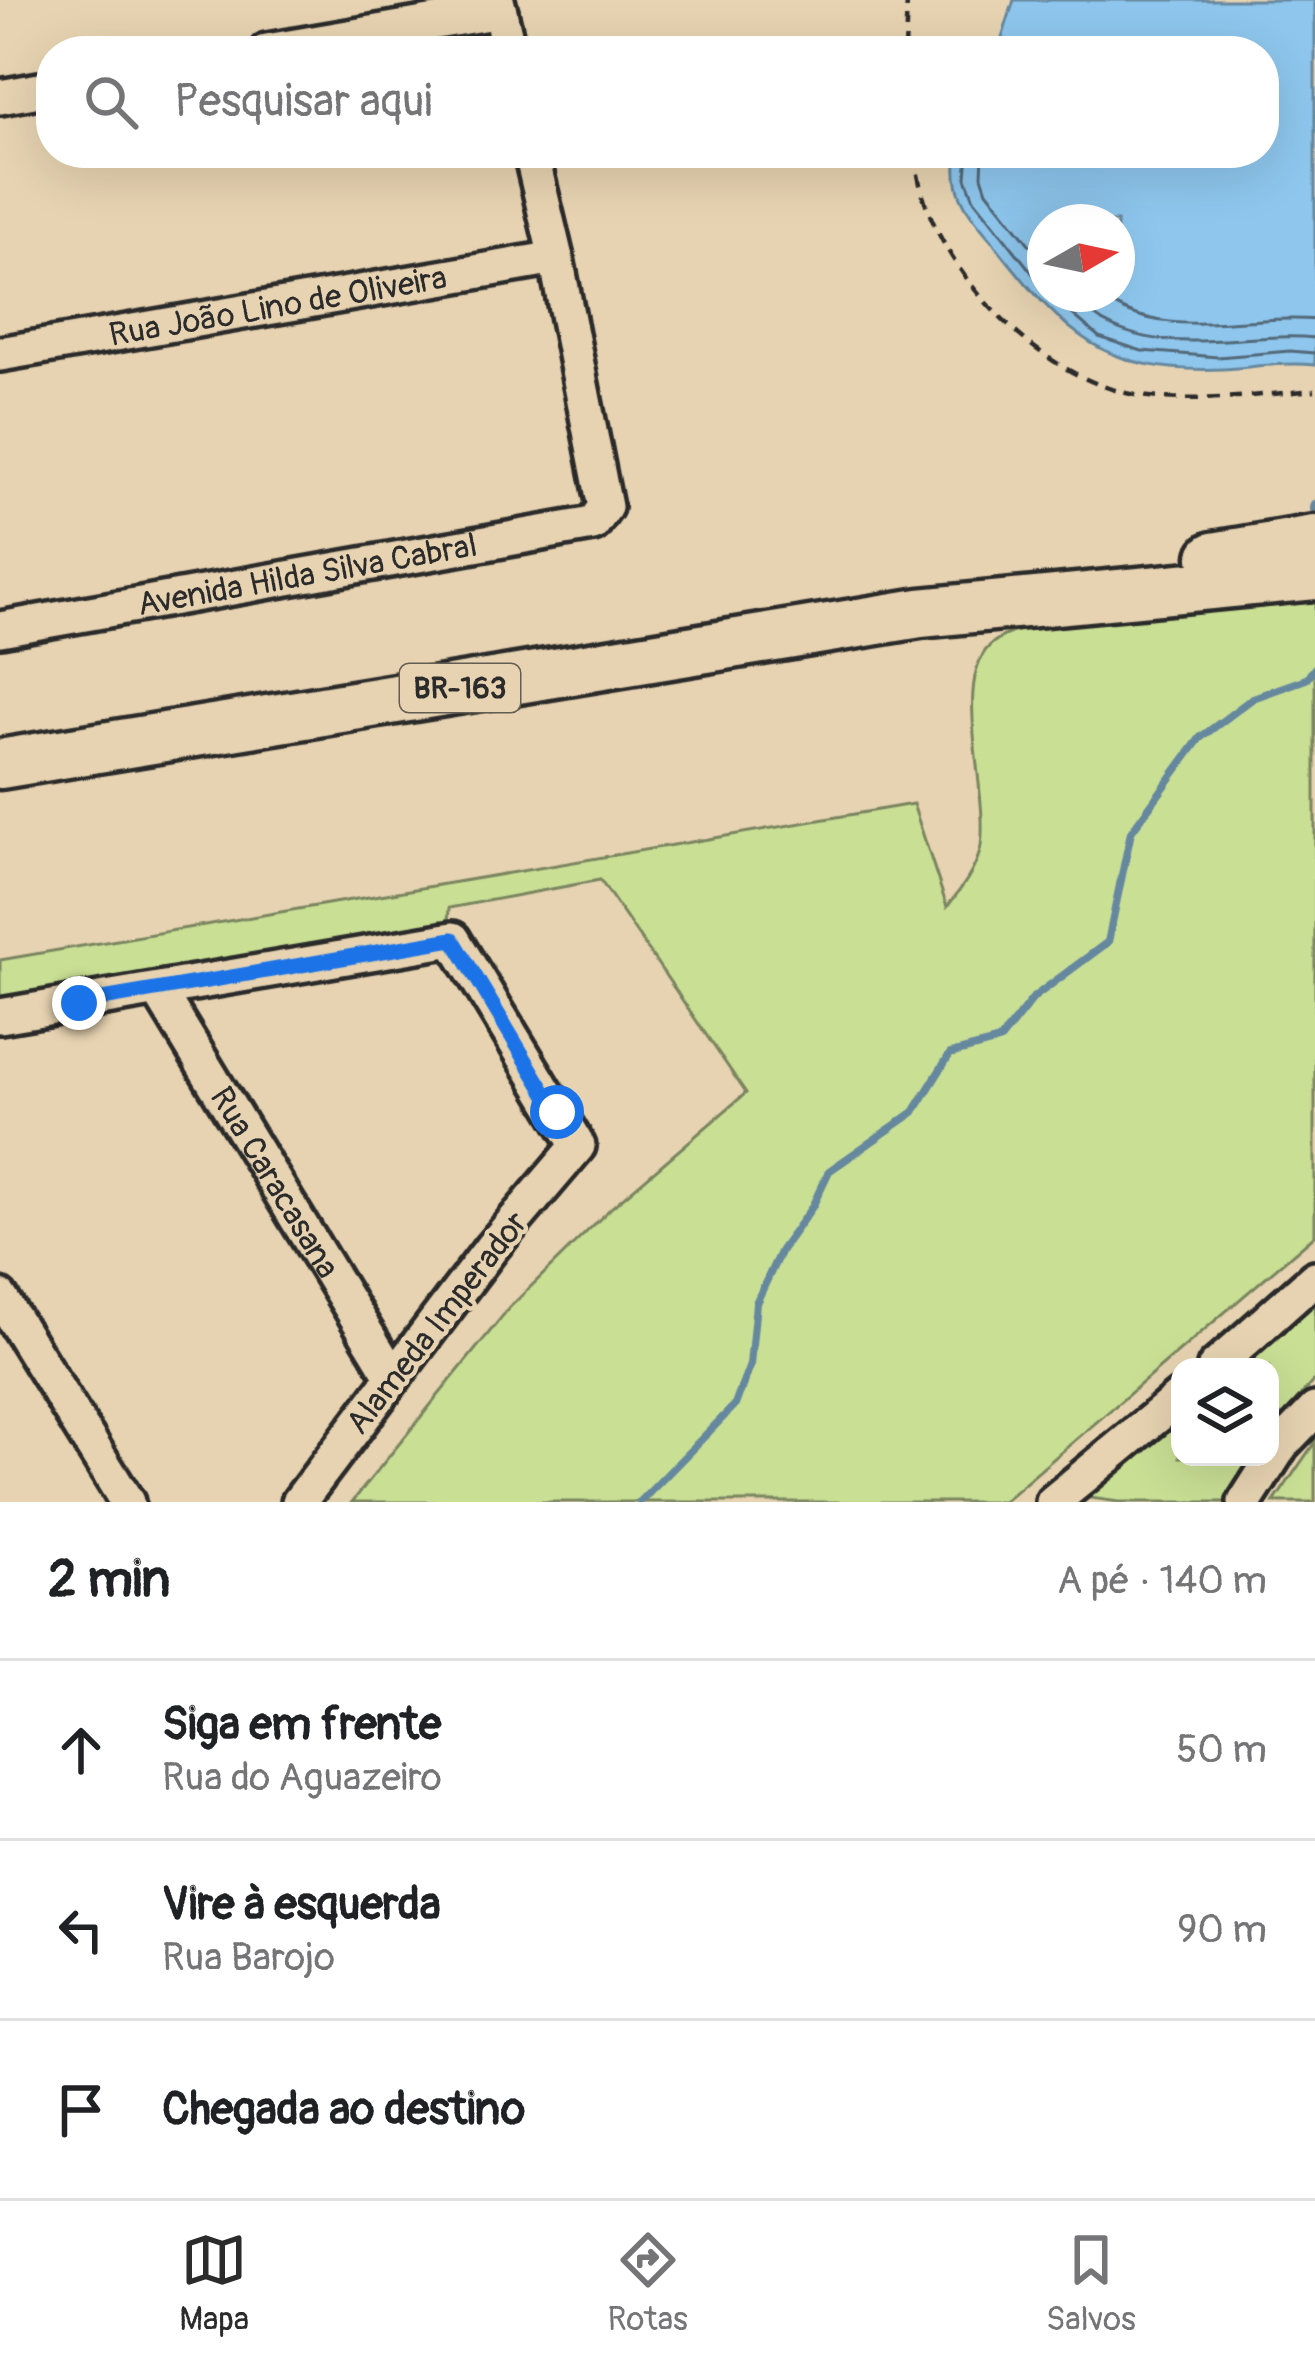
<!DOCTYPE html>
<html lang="pt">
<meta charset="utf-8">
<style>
body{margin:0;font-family:Pangolin,sans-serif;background:#f2f2f2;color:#202124}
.controls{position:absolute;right:36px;bottom:36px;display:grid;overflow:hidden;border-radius:24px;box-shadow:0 12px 48px #0002}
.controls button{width:108px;height:108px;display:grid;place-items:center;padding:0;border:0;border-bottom:3px solid #e0e0e0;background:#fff;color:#202124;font:60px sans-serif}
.compass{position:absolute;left:1027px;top:204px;width:108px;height:108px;border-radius:50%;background:#fff;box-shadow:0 12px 48px #0002;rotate:81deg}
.stop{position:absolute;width:36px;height:36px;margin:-27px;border:9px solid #1a73e8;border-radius:50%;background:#fff}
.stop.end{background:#1a73e8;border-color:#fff;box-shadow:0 3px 12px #0008}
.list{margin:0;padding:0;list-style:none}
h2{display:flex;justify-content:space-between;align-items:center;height:156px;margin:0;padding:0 48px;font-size:51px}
h2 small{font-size:39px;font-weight:400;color:#757577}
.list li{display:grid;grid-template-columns:78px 1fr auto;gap:36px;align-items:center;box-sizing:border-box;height:180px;padding:0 48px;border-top:3px solid #e0e0e0}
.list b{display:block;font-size:45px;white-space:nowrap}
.list p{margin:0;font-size:39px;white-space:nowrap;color:#757577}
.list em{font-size:39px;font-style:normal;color:#757577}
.icon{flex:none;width:66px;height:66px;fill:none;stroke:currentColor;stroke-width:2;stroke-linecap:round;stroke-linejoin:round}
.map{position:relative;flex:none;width:1315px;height:1502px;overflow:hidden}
.search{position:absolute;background:#fff;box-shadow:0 12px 48px #0002;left:36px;right:36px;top:36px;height:132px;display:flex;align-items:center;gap:30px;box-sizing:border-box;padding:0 42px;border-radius:48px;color:#757577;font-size:45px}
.sheet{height:696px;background:#fff}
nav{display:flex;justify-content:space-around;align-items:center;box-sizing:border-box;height:168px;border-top:3px solid #e0e0e0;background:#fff;font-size:33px;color:#757577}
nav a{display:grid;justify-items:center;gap:6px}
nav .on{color:#2b2b2b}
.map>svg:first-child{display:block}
.green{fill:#c9df94;stroke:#7a8560;stroke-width:3}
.water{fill:#8ec6ed;stroke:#66889f;stroke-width:3;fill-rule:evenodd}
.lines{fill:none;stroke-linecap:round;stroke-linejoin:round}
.shore{stroke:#536979;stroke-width:3}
.stream{stroke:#66889f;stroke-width:8}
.minor-casing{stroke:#2b2b2b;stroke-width:42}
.highway-casing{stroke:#2b2b2b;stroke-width:57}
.path{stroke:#2b2b2b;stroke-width:4.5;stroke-dasharray:12 9;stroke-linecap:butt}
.minor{stroke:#e7d3b1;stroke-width:33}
.highway{stroke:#e7d3b1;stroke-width:48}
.route{stroke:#1a73e8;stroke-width:15}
.labels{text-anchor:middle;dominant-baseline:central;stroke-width:9;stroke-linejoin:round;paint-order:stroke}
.shield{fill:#e7d3b1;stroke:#635d53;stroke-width:3}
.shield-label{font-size:30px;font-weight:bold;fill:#2b2b2b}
.street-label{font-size:33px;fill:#2b2b2b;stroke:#e7d3b1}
</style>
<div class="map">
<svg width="1315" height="1502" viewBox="0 0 1315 1502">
<rect width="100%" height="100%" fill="#e7d3b1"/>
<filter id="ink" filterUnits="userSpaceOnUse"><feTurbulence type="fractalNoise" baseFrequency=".00833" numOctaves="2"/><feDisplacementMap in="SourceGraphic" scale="24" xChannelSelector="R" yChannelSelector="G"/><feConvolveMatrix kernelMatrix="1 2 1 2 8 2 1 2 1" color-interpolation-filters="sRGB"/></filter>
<g filter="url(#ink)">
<path class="green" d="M1315,602V1235L1003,1502H352L509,1308L612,1207L746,1093L600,880L449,908L448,922L0,1001V960L913,804L947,907C960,890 974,873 980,851C992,798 948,676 994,642C1010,630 1028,628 1047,625Z
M1315,1295V1379L1270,1431V1367H1232Z
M1180,1413V1457H1251L1227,1502H1119L1083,1497Z
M1315,1442V1502H1274Z"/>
<path class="water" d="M1014,0H1315V365C1284,362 1254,367 1223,369C1105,374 1067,336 999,250C972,215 950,200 957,153H1264V51H998ZM1045,222H1117V294H1045Z"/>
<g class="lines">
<path class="shore" d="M968,153L966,178L974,199L1045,289
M983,153L982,176L987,191L1045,264
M1049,294L1099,337L1142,351L1218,357L1290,351L1315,353
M1071,294C1082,304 1094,318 1108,324C1172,357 1248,331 1315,338
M1099,294C1158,344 1245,313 1315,320"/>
<path class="stream" d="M1314,508L1315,504
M640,1502L735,1405L750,1365L756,1303L781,1250L812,1207L829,1171L914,1112L950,1054L999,1041L1034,997L1108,942L1131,832L1200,738L1253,698L1306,679L1315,668"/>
<g class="minor-casing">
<g id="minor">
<path d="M497,0L509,51"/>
<path d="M267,51L500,11"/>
<path d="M0,97L51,88"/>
<path id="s1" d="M0,354L556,258"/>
<path id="s2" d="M0,629L593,524L605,507L556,258L531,153"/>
<path id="s3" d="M158,990L393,1377"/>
<path d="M0,1016L453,939L578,1146L492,1247L299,1502"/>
<path d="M0,1297L127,1502"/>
<path d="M1215,1367L1315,1278"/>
<path d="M1053,1502L1180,1397"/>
<path d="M1245,1502L1282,1444L1315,1410"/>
</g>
</g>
<g class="highway-casing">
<path id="highway" d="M1213,557L1315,540
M0,764L920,613L1315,575"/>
</g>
<path class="path" d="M905,51L907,0
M914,153C917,168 919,184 924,198C953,289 1052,387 1149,397C1204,402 1260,395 1315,390"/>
<use href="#minor" class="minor"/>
<use href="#highway" class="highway"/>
</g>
</g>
<g class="lines" filter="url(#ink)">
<path class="route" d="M79,1003L453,939L557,1112"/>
</g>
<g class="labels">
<rect class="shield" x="400" y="664" width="120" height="48" rx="9"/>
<g class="shield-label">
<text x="460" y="688">BR-163</text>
</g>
<g class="street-label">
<text stroke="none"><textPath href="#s1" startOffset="282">Rua João Lino de Oliveira</textPath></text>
<text stroke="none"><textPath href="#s2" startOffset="312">Avenida Hilda Silva Cabral</textPath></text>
<text stroke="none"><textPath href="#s3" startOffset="225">Rua Caracasana</textPath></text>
<text transform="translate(437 1323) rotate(-52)">Alameda Imperador</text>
</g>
</g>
</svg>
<div class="controls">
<button><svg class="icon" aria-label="layers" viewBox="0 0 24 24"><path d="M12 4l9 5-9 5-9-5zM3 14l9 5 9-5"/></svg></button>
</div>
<svg class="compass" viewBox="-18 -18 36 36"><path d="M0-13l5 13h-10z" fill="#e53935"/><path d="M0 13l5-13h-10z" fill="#757577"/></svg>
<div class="stop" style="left:557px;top:1112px"></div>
<div class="stop end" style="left:79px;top:1003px"></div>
<div class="search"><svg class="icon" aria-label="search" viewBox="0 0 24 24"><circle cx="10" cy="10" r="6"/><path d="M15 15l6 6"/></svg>Pesquisar aqui</div>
</div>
<section class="sheet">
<h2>2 min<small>A pé · 140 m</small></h2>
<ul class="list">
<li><svg class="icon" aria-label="ahead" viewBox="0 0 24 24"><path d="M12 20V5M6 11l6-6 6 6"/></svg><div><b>Siga em frente</b><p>Rua do Aguazeiro</p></div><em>50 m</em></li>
<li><svg class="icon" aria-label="left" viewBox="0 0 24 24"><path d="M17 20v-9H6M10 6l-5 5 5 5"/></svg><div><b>Vire à esquerda</b><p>Rua Barojo</p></div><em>90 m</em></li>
<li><svg class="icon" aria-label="arrive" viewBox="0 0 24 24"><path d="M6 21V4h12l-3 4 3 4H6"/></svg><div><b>Chegada ao destino</b></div></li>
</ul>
</section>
<nav>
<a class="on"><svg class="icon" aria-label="map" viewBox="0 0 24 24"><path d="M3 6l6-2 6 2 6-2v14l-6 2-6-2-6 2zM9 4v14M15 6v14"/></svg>Mapa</a>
<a><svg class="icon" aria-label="directions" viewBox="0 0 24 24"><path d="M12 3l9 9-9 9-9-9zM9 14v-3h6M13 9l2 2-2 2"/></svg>Rotas</a>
<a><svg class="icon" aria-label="saved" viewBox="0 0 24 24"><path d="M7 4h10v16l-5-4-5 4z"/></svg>Salvos</a>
</nav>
